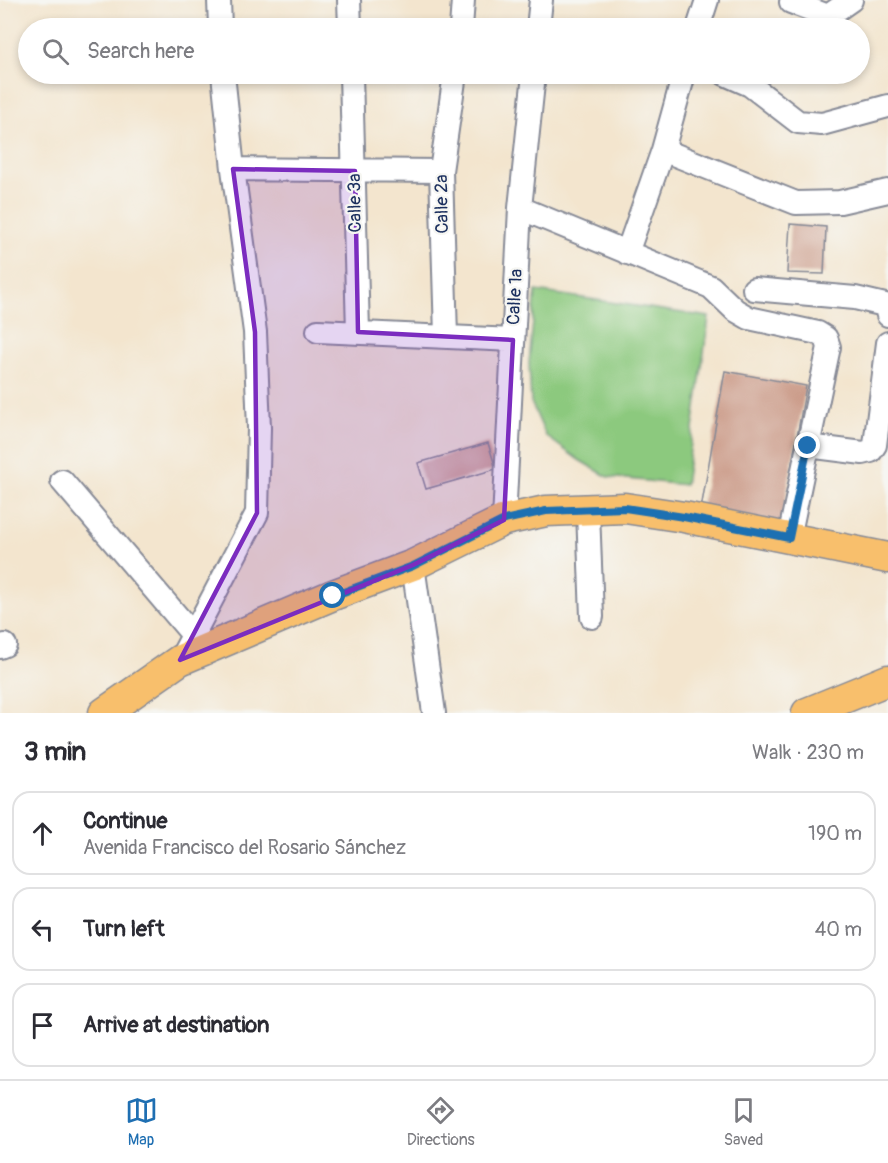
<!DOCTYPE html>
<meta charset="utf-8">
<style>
body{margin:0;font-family:Pangolin,sans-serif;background:#f7f7f7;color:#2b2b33}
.stop{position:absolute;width:18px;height:18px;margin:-14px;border:4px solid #1f6fb2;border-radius:50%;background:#fff}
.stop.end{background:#1f6fb2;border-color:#fff;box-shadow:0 2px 6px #0008}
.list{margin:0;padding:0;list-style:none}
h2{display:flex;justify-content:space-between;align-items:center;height:78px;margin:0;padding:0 24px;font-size:26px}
h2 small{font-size:20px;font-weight:400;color:#7c7c81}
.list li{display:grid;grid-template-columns:39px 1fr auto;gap:18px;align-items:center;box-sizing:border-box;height:84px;margin:0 12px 12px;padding:0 12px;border:2px solid #e1e1e2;border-radius:18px}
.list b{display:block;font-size:22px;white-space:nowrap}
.list p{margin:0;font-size:20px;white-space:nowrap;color:#7c7c81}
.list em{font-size:20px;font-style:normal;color:#7c7c81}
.icon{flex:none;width:33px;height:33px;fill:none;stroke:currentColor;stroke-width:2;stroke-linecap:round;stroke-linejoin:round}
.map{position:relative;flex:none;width:888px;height:713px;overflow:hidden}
.search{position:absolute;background:#fff;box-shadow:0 3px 9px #0003;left:18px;right:18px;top:18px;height:66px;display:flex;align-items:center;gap:15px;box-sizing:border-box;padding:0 21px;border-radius:33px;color:#7c7c81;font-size:22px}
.sheet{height:366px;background:#fff}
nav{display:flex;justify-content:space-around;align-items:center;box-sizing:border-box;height:84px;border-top:2px solid #e1e1e2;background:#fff;font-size:16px;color:#7c7c81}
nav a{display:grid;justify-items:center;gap:3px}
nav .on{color:#1f6fb2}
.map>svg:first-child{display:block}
.green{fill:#8cc97e;stroke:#547c6e;stroke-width:1.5}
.building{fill:#cc9d8b}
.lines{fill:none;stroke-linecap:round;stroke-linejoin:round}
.minor-casing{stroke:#878a96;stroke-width:26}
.major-casing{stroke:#878a96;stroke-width:33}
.minor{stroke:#fff;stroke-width:22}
.major{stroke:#f8bf6c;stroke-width:30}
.route{stroke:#1f6fb2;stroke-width:8}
.marked{fill:#7b2cbf;fill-opacity:0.2;stroke:#7b2cbf;stroke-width:4.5;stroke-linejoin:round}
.labels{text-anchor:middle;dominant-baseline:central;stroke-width:4.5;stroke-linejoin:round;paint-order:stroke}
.street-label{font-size:18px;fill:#1b2f5e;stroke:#f6f6f2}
</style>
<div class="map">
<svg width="888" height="713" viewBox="0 0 888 713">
<rect width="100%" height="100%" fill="#f6f6f2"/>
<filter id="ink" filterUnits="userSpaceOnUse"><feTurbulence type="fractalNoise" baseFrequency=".0167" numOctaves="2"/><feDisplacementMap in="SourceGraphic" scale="12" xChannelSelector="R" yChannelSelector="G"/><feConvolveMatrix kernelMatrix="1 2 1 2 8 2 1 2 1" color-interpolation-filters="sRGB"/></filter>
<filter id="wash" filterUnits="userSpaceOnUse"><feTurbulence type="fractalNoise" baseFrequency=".008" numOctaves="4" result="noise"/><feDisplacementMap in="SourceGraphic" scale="24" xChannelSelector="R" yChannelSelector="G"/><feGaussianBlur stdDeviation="1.35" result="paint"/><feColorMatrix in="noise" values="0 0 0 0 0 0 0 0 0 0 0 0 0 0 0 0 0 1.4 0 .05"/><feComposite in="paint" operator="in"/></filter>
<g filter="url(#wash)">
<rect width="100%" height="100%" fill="#f3e5ce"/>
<path class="green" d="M536,291L709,317L685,485L608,477L579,460L546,436L531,402L529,363Z"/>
<g id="blocks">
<path class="building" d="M790,224L826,227L824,274L787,273Z
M725,371L806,386L781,525L701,509Z
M488,443L496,469L426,489L418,463Z"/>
</g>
</g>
<g filter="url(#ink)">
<use href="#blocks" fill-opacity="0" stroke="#878a96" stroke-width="1.5"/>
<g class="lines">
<g class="minor-casing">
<path id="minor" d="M219,0L220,28
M349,0L350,28
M792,0L791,2L828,16L851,0
M461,28L463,0
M538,28L541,0
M698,28L707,0
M351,74L358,332
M725,74L750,85L798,122L822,124L888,106
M663,150L796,203L840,202L888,191
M233,169L441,171
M520,208L711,287L735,310L749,318L818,333L826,338L829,347L808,446
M627,253L663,150L684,74
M754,289L855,298L885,305L888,315
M318,331L513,340
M446,336L441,171L455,74
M62,481L194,636
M588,511L592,617
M504,520L520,208L534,74
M789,538L808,446L863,453L871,451L875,445L888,343
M413,565L434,713
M0,647L5,645
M180,660L257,513L259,428L255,332L233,169L223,74"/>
</g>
<g class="major-casing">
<path id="major" d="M104,713L180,660L333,595L413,565L504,520L546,511L625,508L684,517L888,558
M807,713L888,680"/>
</g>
<use href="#minor" class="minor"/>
<use href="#major" class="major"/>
</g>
</g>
<g class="lines" filter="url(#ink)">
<path class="route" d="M333,596L413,566L504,520L546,511L625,508L684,517L789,538L808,446"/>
</g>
<path class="marked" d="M233,169L355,171L358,332L513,340L504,520L413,565L180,660L257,513L255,332Z"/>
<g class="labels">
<g class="street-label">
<text transform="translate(355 203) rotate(-91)">Calle 3ª</text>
<text transform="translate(442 204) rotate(-91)">Calle 2ª</text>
<text transform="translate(515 297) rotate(-87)">Calle 1ª</text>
</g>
</g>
</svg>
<div class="stop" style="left:333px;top:596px"></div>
<div class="stop end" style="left:808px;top:446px"></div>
<div class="search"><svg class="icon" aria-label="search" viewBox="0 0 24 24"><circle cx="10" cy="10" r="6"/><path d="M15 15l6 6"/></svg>Search here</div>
</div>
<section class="sheet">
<h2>3 min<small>Walk · 230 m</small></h2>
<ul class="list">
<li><svg class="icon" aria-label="ahead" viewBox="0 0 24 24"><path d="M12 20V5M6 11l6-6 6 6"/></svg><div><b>Continue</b><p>Avenida Francisco del Rosario Sánchez</p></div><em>190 m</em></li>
<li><svg class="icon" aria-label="left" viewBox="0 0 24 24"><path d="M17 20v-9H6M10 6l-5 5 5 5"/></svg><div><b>Turn left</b></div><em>40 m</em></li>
<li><svg class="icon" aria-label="arrive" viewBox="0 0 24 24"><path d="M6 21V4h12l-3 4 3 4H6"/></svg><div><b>Arrive at destination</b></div></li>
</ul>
</section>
<nav>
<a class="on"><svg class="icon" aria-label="map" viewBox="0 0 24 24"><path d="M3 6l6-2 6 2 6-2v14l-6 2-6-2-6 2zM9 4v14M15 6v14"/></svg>Map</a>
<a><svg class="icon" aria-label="directions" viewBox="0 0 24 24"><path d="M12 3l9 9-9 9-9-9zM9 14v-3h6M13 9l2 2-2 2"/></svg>Directions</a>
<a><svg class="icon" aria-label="saved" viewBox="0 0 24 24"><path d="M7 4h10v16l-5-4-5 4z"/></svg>Saved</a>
</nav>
